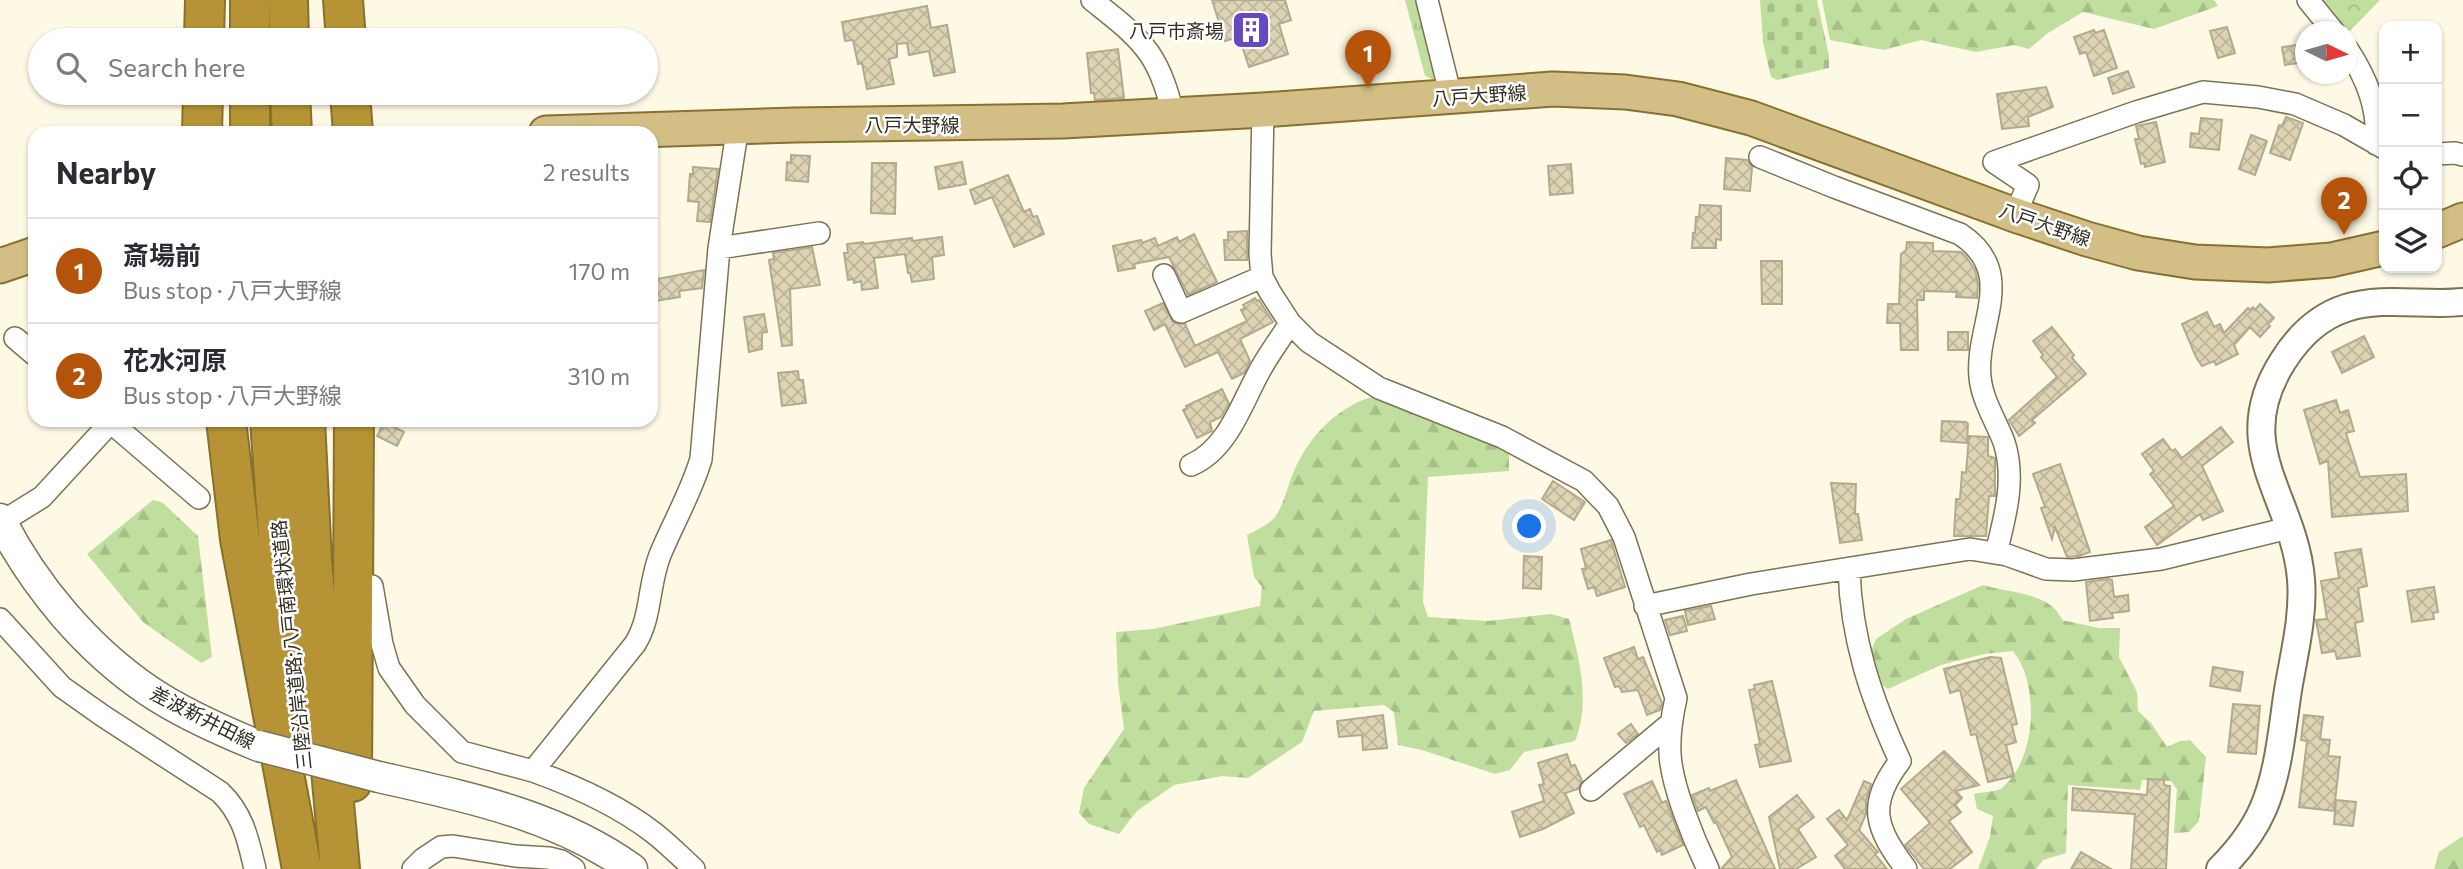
<!DOCTYPE html>
<meta charset="utf-8">
<style>
body{margin:0;font-family:Commissioner,"Noto Sans JP",sans-serif;background:#f2f2f3;color:#2b2b33}
.controls{position:absolute;right:21px;top:21px;display:grid;overflow:hidden;border-radius:14px;box-shadow:0 2px 5px #0004}
.controls button{width:63px;height:63px;display:grid;place-items:center;padding:0;border:0;border-bottom:2px solid #e1e1e2;background:#fff;color:#2b2b33;font:35px sans-serif}
.compass{position:absolute;left:2295px;top:21px;width:63px;height:63px;border-radius:50%;background:#fff;box-shadow:0 2px 5px #0004;rotate:95deg}
.you{position:absolute;left:1530px;top:527px;width:24px;height:24px;margin:-18px;border:5px solid #fff;border-radius:50%;background:#1a73e8;box-shadow:0 0 0 10px #1a73e833}
.badge{display:grid;place-items:center;width:46px;height:46px;border-radius:50%;background:#b45309;color:#fff;font-size:23px;font-weight:700}
.pin{position:absolute;translate:-50% -58px;filter:drop-shadow(0 2px 4px #0008)}
.pin::after{content:'';position:absolute;top:37px;width:24px;height:21px;background:inherit;clip-path:polygon(0 0,100% 0,50% 100%)}
.list{margin:0;padding:0;list-style:none}
h2{display:flex;justify-content:space-between;align-items:center;height:91px;margin:0;padding:0 28px;font-size:30px}
h2 small{font-size:23px;font-weight:400;color:#7c7c81}
.list li{display:grid;grid-template-columns:46px 1fr auto;gap:21px;align-items:center;box-sizing:border-box;height:105px;padding:0 28px;border-top:2px solid #e1e1e2}
.list b{display:block;font-size:26px;white-space:nowrap}
.list p{margin:0;font-size:23px;white-space:nowrap;color:#7c7c81}
.list em{font-size:23px;font-style:normal;color:#7c7c81}
.icon{flex:none;width:38px;height:38px;fill:none;stroke:currentColor;stroke-width:2;stroke-linecap:round;stroke-linejoin:round}
.map{position:relative;flex:none;width:2463px;height:869px;overflow:hidden}
.search{position:absolute;background:#fff;box-shadow:0 2px 5px #0004;left:28px;top:28px;width:630px;height:77px;display:flex;align-items:center;gap:18px;box-sizing:border-box;padding:0 24px;border-radius:38px;color:#7c7c81;font-size:26px}
.panel{position:absolute;background:#fff;box-shadow:0 2px 5px #0004;left:28px;top:126px;width:630px;height:301px;border-radius:21px}
.map>svg:first-child{display:block}
.grass{fill:url(#grass-tufts)}
.forest{fill:url(#forest-firs)}
.cemetery{fill:url(#cemetery-stones)}
.park{fill:url(#park-crowns)}
.building{fill:url(#building-cross-hatch);stroke:#b3aa8b;stroke-width:2}
.lines{fill:none;stroke-linecap:round;stroke-linejoin:round}
.minor-casing{stroke:#7b7356;stroke-width:24}
.tertiary-casing{stroke:#7b7356;stroke-width:30}
.secondary-casing{stroke:#7b7356;stroke-width:33}
.primary-casing{stroke:#88702e;stroke-width:37}
.motorway-casing{stroke:#88702e;stroke-width:42}
.minor{stroke:#fff;stroke-width:21}
.tertiary{stroke:#fff;stroke-width:26}
.secondary{stroke:#fff;stroke-width:30}
.primary{stroke:#d3bf86;stroke-width:33}
.motorway{stroke:#b69435;stroke-width:38}
.secondary-bridge-casing{stroke:#7b7356;stroke-width:33;stroke-linecap:butt}
.secondary-bridge{stroke:#fff;stroke-width:30}
.labels{text-anchor:middle;dominant-baseline:central;stroke-width:5;stroke-linejoin:round;paint-order:stroke}
.poi-label{font-size:19px;fill:#322e22;stroke:#fff;text-anchor:end}
.street-label{font-size:19px;fill:#322e22;stroke:#fff}
</style>
<div class="map">
<svg width="2463" height="869" viewBox="0 0 2463 869">
<defs>
<pattern id="grass-tufts" width="24" height="20" patternUnits="userSpaceOnUse" patternTransform="scale(1.75)"><rect width="24" height="20" fill="#c0de9e"/><path d="M3 7l-1-3M5 7V3M7 7l1-3M15 17l-1-3M17 17v-4M19 17l1-3" fill="none" stroke="#a5bf88"/></pattern>
<pattern id="forest-firs" width="22" height="20" patternUnits="userSpaceOnUse" patternTransform="scale(1.75)"><rect width="22" height="20" fill="#c0de9e"/><path d="M5 1l3.5 6h-7zM16 11l3.5 6h-7z" fill="#a5bf88"/></pattern>
<pattern id="cemetery-stones" width="16" height="16" patternUnits="userSpaceOnUse" patternTransform="scale(1.75)"><rect width="16" height="16" fill="#c0de9e"/><path d="M2 7V4a2 2 0 0 1 4 0v3zM10 15v-3a2 2 0 0 1 4 0v3z" fill="#a5bf88"/></pattern>
<pattern id="park-crowns" width="20" height="18" patternUnits="userSpaceOnUse" patternTransform="scale(1.75)"><rect width="20" height="18" fill="#c0de9e"/><path d="M2 6a3 3 0 1 1 6 0M12 15a3 3 0 1 1 6 0" fill="none" stroke="#a5bf88"/></pattern>
<pattern id="building-cross-hatch" width="8" height="8" patternUnits="userSpaceOnUse" patternTransform="scale(1.75)"><rect width="8" height="8" fill="#ddd4b5"/><path d="M0 0l8 8M0 8l8-8" fill="none" stroke="#beb69b"/></pattern>
</defs>
<rect width="100%" height="100%" fill="#fef9e5"/>
<path class="grass" d="M1405,0H1417L1435,73L1433,79L1425,76Z"/>
<path class="forest" d="M1822,0H2214L2218,6L2154,29L2083,12L2048,33L2029,49L2014,45L1976,52L1921,40L1884,50L1830,40Z
M1371,397L1420,413L1509,451V471L1428,477L1423,602L1428,617L1488,621L1551,614L1569,619C1579,658 1591,702 1575,741L1524,752L1510,770L1495,774L1422,750L1398,745L1394,712L1384,705L1314,711L1302,742L1248,778L1222,776L1174,785L1137,811L1119,834L1089,824L1079,813L1084,788L1124,729L1118,683L1116,632L1153,629L1260,606L1262,587L1254,577L1247,535C1257,530 1268,525 1275,517C1283,506 1287,489 1292,476C1306,440 1334,409 1371,397Z
M153,500L163,503L198,536L212,657L201,663L143,622L87,554Z
M1983,585C2008,593 2051,592 2062,620L2099,628H2120L2119,657L2137,692L2138,711L2151,723L2167,747L2180,741L2190,740L2206,757L2199,821L2189,832L2174,833L2177,789L2171,781L2142,780L2140,790L2068,785L2066,853L2043,860L2036,869H1978L1990,837L1993,816L1977,809L1974,794C1982,792 1994,792 2001,789C2002,788 2008,782 2009,781C2036,751 2039,683 2013,651L1984,654L1941,665L1888,689L1880,684L1870,653L1876,639L1906,619Z
M2463,836V869H2434L2439,852Z"/>
<path class="cemetery" d="M1760,0H1817L1829,56V68L1777,80L1771,77L1763,42Z"/>
<path class="park" d="M2317,0H2380L2348,33L2344,31Z"/>
<path class="building" d="M1212,0H1285L1291,20L1279,24L1288,54L1249,67L1239,37L1225,41Z
M927,6L931,28L947,25L955,72L934,76L929,51L909,55L907,43L897,44V57L889,59L894,84L867,89L862,63L858,64L853,40L845,41L842,22Z
M2227,27L2235,53L2218,58L2210,31Z
M2094,30L2095,33L2104,30L2117,68L2094,76L2086,52L2080,54L2074,37Z
M2306,44V62L2285,65L2282,47Z
M1118,49L1124,98L1095,100L1094,93H1091L1087,53Z
M2128,71L2134,87L2113,94L2108,78Z
M2046,87L2053,107L2028,117L2029,126L2002,129L1997,94Z
M2286,117L2303,123L2290,160L2270,153L2279,125L2282,126Z
M2201,118L2222,120L2219,150L2190,147L2191,133L2199,134Z
M2156,122L2165,162L2145,167L2144,163L2141,164L2135,139H2139L2136,126Z
M2251,135L2267,141L2255,175L2239,169Z
M791,155L810,156L808,182L786,180L787,162L791,163Z
M1726,158L1747,160L1752,167L1750,191L1724,189Z
M962,162L966,184L939,189L935,167Z
M872,163H896L895,214L871,213Z
M1571,164L1573,193L1550,195L1548,166Z
M693,167L718,169L710,222L697,221L699,202L688,201L690,174H693Z
M1008,175L1024,212L1030,209L1033,217L1037,216L1044,234L1014,247L992,197L975,204L970,190Z
M1700,205L1721,206V240L1716,239V248H1692L1693,233H1695L1696,217H1699Z
M1247,231V260H1225L1224,240H1228V232Z
M1194,234L1217,282L1188,295L1169,257L1134,264L1135,268L1118,271L1113,246L1141,240L1142,243L1155,238L1158,246L1177,237L1179,242Z
M942,237L944,255L932,257L934,279L912,282L910,273H908L905,254L874,258L878,288L862,290L861,281L854,283L853,279L848,280L844,253H848L847,244L863,242L864,244L912,238V241Z
M1907,242L1933,243V251L1961,252L1967,258L1975,270L1978,284L1977,298L1956,297L1957,292L1924,291V300H1917L1918,350H1901L1900,323H1887L1888,304H1899L1901,254L1906,250Z
M812,247L820,285L790,289L792,345L782,346L769,260L774,259L773,253Z
M1761,261H1782V304H1762Z
M704,270L702,288L679,291L680,297L655,301L652,280Z
M1255,298L1257,301L1259,300L1273,322L1240,339L1250,361L1244,373L1232,379L1218,352L1185,367L1165,324L1154,330L1145,311L1163,303L1173,322L1185,324L1195,346L1247,321L1241,310L1245,308L1243,305Z
M2260,304L2274,318L2268,324L2270,326L2260,337L2250,327L2234,345L2238,354L2216,365L2214,361L2202,366L2196,357L2182,324L2207,312L2214,327L2220,324L2224,333L2248,308L2250,310L2253,307L2255,310Z
M764,314L767,332L762,333V349L749,352L744,317Z
M2052,327L2074,355L2072,358L2086,374L2032,420L2035,423L2019,436L2009,420L2057,377L2041,357L2043,355L2033,341Z
M1948,332H1968V350H1948Z
M2364,336L2374,357L2342,373L2332,352Z
M798,371L799,380H803L806,403L782,406L778,373Z
M1222,389L1229,404L1227,406L1221,417L1210,422L1212,431L1197,438L1183,410L1187,408L1186,406Z
M2336,400L2340,413L2348,410L2354,431L2346,433L2360,477L2406,474L2408,511L2332,517L2328,461L2320,464L2304,410Z
M1942,421L1966,422L1968,424L1967,443L1941,441Z
M384,422L404,432L397,446L377,436Z
M2221,427L2233,442L2202,466L2223,511L2203,520L2200,514L2157,545L2145,527L2174,506L2150,474L2154,471L2142,454L2163,439L2172,451L2175,449L2182,458Z
M1969,436L1988,437V456L1995,458V496H1989L1986,536H1954L1956,499H1960L1962,472L1966,473Z
M2060,464L2090,552L2079,556L2067,557L2055,527L2052,539L2041,508L2045,507L2033,474Z
M1553,481L1585,502L1574,520L1542,499Z
M1831,483L1856,484L1855,514H1858L1862,540L1840,543Z
M1611,540L1625,587L1597,596L1594,587L1588,589L1582,569L1586,568L1581,549Z
M2361,549L2367,586L2358,588L2363,621L2355,623L2360,656L2337,659L2335,651L2322,653L2316,620L2327,619L2321,581L2339,578L2335,553Z
M1524,556L1542,557L1541,589L1523,588Z
M2108,579L2112,580L2114,597L2128,595L2129,611L2112,613L2113,618L2090,621L2086,582Z
M2434,587L2438,612L2433,613L2434,619L2412,622L2407,591Z
M1711,606L1715,619L1688,625L1685,611Z
M1683,616L1687,631L1670,635L1665,620Z
M1634,647L1638,659L1643,657L1662,703L1660,710L1647,715L1638,690L1622,692L1619,686L1615,687L1604,658Z
M1990,657L2001,658L2017,724L2012,725L2016,742L2006,745L2014,776L1988,782L1976,734L1971,735L1960,690L1950,693L1944,669Z
M2213,667L2243,672L2240,691L2210,686Z
M1772,681L1791,761L1760,767L1755,745L1760,744L1749,690L1755,689L1754,685Z
M2233,704L2260,706L2256,754L2228,752Z
M1383,715L1387,748L1363,750L1362,735L1339,737L1337,721Z
M2304,715L2323,717L2320,739L2330,740L2328,756L2340,757L2334,811L2299,807L2307,741L2301,740Z
M1631,724L1638,734L1626,743L1618,734Z
M1944,751L1979,785L1956,791L1962,798L1955,805L1961,812L1949,821L1972,852L1950,869H1924L1905,845L1930,823L1901,789Z
M1567,754L1571,766L1575,765L1582,781L1578,789L1565,793L1574,813L1543,829L1520,837L1512,812L1544,801L1539,785L1544,784L1538,763Z
M2148,779L2164,780V785L2170,786L2166,869H2131L2135,814L2072,810L2073,788L2147,795Z
M1736,780L1760,835L1775,869H1721L1732,857L1716,822L1714,823L1706,807L1698,811L1692,795L1709,788L1710,791Z
M1652,781L1662,803L1666,801L1683,845L1662,855L1660,850L1657,852L1644,825L1640,827L1624,794Z
M1864,781L1871,784L1866,801V814L1859,830L1878,852L1875,854L1887,869H1845L1835,856L1848,845L1827,819L1839,810L1847,820Z
M1797,795L1814,817L1798,829L1816,857L1796,869H1780L1769,817Z
M2336,800L2356,802L2353,826L2334,824Z
M2081,852L2111,869H2071Z"/>
<g class="lines">
<g class="minor-casing">
<path id="minor" d="M1092,0C1112,16 1134,32 1149,53C1162,72 1168,94 1174,116
M1427,0L1451,97
M2308,0L2334,32
M2348,50C2367,79 2379,109 2376,144
M1263,110L1260,254L1262,277L1270,292L1290,323L1309,342L1379,388L1502,437L1584,481L1608,506L1624,537L1676,698C1672,716 1669,735 1670,753C1671,785 1694,840 1708,869
M2437,154L2455,153L2463,155
M1760,157L1834,187L1960,234C2019,273 1975,325 1980,377C1982,400 1996,421 2004,442C2016,479 2005,517 1996,553
M2015,215L2028,185L1994,162L2136,112L2203,92L2258,97L2295,104L2344,125L2384,148
M719,248L819,233
M1164,275L1181,312L1262,277
M15,338L35,355
M108,420L199,498
M1191,465C1227,450 1241,405 1258,374C1267,356 1280,340 1290,323
M0,523L42,497L111,422
M1849,569C1851,639 1871,698 1900,761C1866,806 1876,828 1906,869
M372,586L382,644L389,668L415,705L462,752L533,771
M1645,606L1751,584L1970,549L2007,555L2046,569L2073,570L2161,559L2289,528
M0,619L62,687L103,716L220,792C243,814 248,839 255,869
M1591,790L1671,723
M413,869L423,859L441,847L453,846L515,856L549,858L561,861L574,869
M694,869C681,857 668,844 654,833C618,805 575,786 533,771L635,644C652,617 648,585 660,555C673,523 691,493 701,459L719,248L738,126"/>
</g>
<g class="tertiary-casing">
<path id="tertiary" d="M2220,869C2238,851 2253,832 2263,809C2279,772 2282,729 2288,690C2294,654 2304,616 2301,579C2294,496 2228,447 2283,361C2298,337 2318,317 2346,308C2383,296 2425,306 2463,302"/>
</g>
<g class="secondary-casing">
<path id="secondary" d="M0,519C34,586 87,649 149,691C183,714 222,731 259,746
M379,777C467,797 557,815 632,869"/>
</g>
<g class="primary-casing">
<path id="primary" d="M546,133L795,125L1063,121L1263,110L1553,89L1625,92L1678,99L1751,118L2015,215L2087,239L2138,253L2195,262L2268,265L2331,260L2384,248
M2437,231L2463,220
M0,266L35,254"/>
</g>
<g class="motorway-casing">
<path id="motorway" d="M250,0V40
M288,0L289,40
M343,0L346,40
M204,40L205,0
M250,93V133
M290,93L292,133
M350,93L353,133
M202,133L203,93
M226,420L240,539L302,869
M270,420L281,576L299,728
M305,420L312,561L340,869
M352,782L354,420"/>
</g>
<use href="#minor" class="minor"/>
<use href="#tertiary" class="tertiary"/>
<use href="#secondary" class="secondary"/>
<use href="#primary" class="primary"/>
<use href="#motorway" class="motorway"/>
<g class="secondary-bridge-casing">
<path id="secondary-bridge" d="M259,746L379,777"/>
</g>
<use href="#secondary-bridge" class="secondary-bridge"/>
</g>
<defs>
<g id="building-square" transform="scale(2.0125)"><rect x="-9" y="-9" width="18" height="18" rx="4" fill="#6648c1" stroke="#fff"/><path d="M-4-6H4V6H1V3H-1V6H-4ZM-2.5-4.3h1.7v1.8h-1.7ZM.8-4.3h1.7v1.8H.8ZM-2.5-1h1.7V.8h-1.7ZM.8-1h1.7V.8H.8Z" fill="#fff"/></g>
</defs>
<g fill-rule="evenodd">
<use href="#building-square" x="1251" y="30"/>
</g>
<g class="labels">
<g class="poi-label">
<text x="1224" y="30">八戸市斎場</text>
</g>
<g class="street-label">
<text transform="translate(1479 95) rotate(-4)">八戸大野線</text>
<text x="912" y="124">八戸大野線</text>
<text transform="translate(2045 224) rotate(19)">八戸大野線</text>
<text transform="translate(291 645) rotate(-96)">三陸沿岸道路;八戸南環状道路</text>
<text transform="translate(203 717) rotate(27)">差波新井田線</text>
</g>
</g>
</svg>
<div class="controls">
<button>+</button>
<button>−</button>
<button><svg class="icon" aria-label="locate" viewBox="0 0 24 24"><circle cx="12" cy="12" r="6"/><path d="M12 2v4M12 18v4M2 12h4M18 12h4"/></svg></button>
<button><svg class="icon" aria-label="layers" viewBox="0 0 24 24"><path d="M12 4l9 5-9 5-9-5zM3 14l9 5 9-5"/></svg></button>
</div>
<svg class="compass" viewBox="-18 -18 36 36"><path d="M0-13l5 13h-10z" fill="#e53935"/><path d="M0 13l5-13h-10z" fill="#7c7c81"/></svg>
<div class="you"></div>
<div class="pin badge" style="left:1368px;top:88px">1</div>
<div class="pin badge" style="left:2344px;top:235px">2</div>
<div class="search"><svg class="icon" aria-label="search" viewBox="0 0 24 24"><circle cx="10" cy="10" r="6"/><path d="M15 15l6 6"/></svg>Search here</div>
<section class="panel">
<h2>Nearby<small>2 results</small></h2>
<ul class="list">
<li><span class="badge">1</span><div><b>斎場前</b><p>Bus stop · 八戸大野線</p></div><em>170 m</em></li>
<li><span class="badge">2</span><div><b>花水河原</b><p>Bus stop · 八戸大野線</p></div><em>310 m</em></li>
</ul>
</section>
</div>
